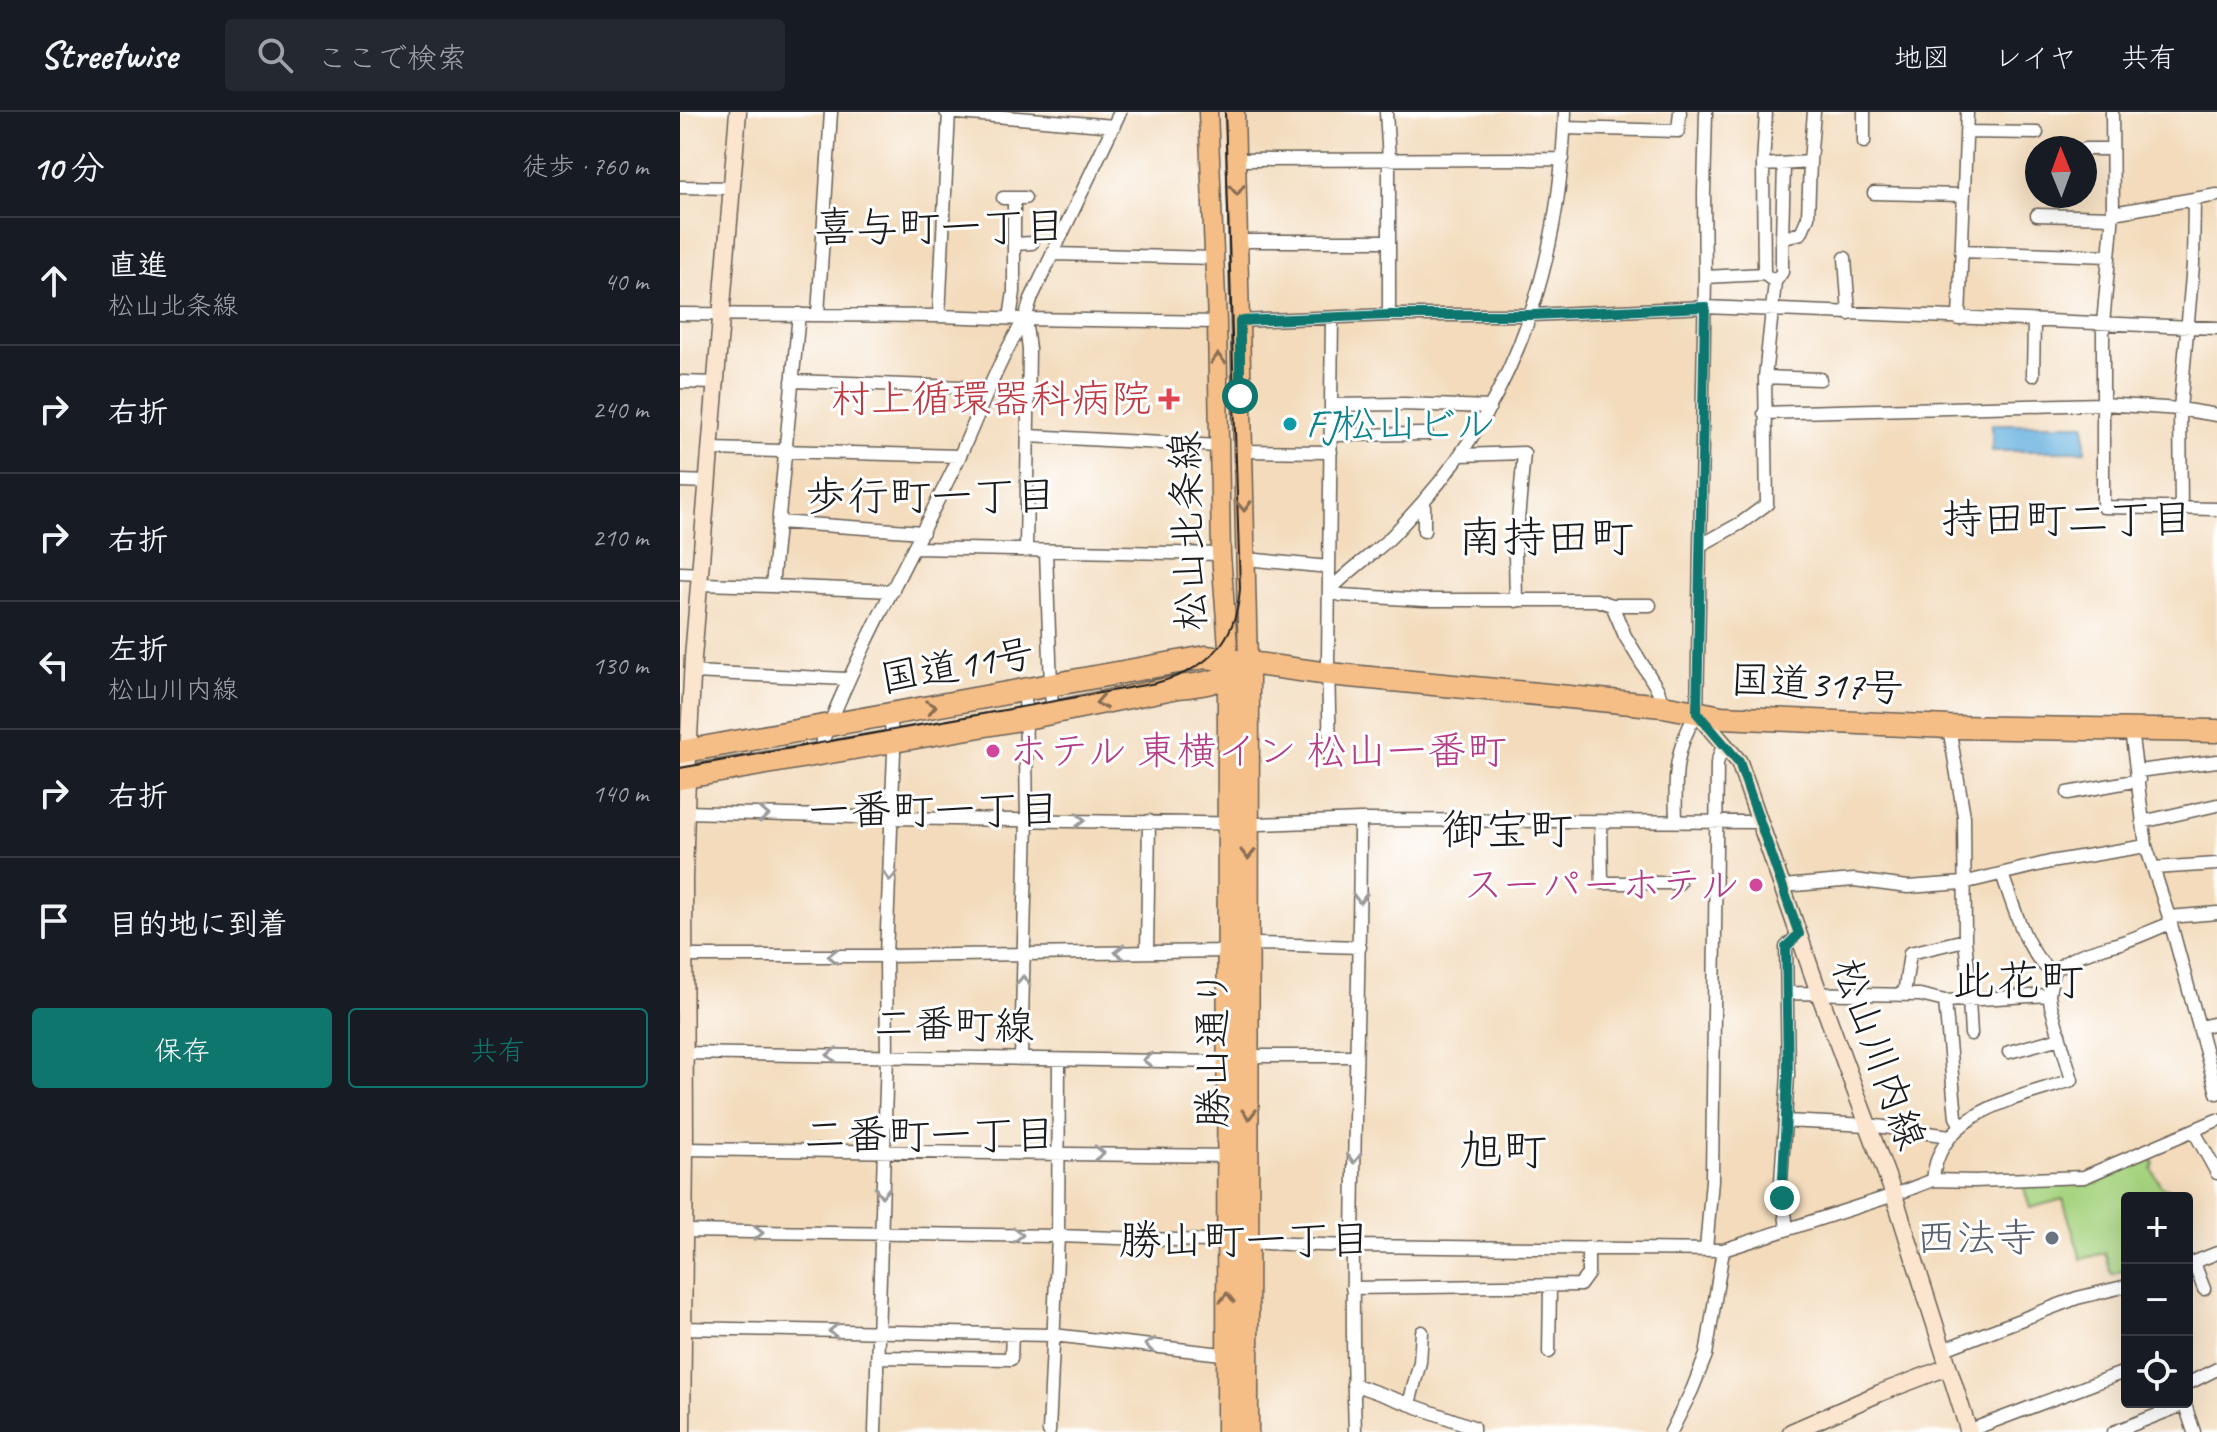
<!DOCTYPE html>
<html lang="ja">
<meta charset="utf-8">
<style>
body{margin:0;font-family:Caveat,"Klee One",sans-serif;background:#242831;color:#f1f3f6}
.controls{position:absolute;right:24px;bottom:24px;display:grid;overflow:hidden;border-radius:8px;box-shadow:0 8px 32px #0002}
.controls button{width:72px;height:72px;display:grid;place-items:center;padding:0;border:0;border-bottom:2px solid #363941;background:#171b24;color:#f1f3f6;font:40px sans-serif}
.compass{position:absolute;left:1345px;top:24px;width:72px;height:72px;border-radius:50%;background:#171b24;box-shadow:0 8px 32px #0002;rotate:359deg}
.stop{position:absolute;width:24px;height:24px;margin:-18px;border:6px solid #0f766e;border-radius:50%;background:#fff}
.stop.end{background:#0f766e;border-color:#fff;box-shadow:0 2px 8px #0008}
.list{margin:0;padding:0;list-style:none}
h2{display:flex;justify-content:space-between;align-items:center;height:104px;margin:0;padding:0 32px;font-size:34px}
h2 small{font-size:26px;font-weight:400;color:#9ea1a6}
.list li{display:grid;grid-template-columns:52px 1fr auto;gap:24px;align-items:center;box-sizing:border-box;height:128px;padding:0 32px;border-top:2px solid #363941}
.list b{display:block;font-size:30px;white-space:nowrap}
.list p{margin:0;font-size:26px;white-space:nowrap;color:#9ea1a6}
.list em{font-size:26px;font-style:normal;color:#9ea1a6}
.actions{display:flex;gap:16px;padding:24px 32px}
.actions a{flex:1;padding:18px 0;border:2px solid #0f766e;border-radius:8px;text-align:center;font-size:28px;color:#0f766e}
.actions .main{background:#0f766e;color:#fff}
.icon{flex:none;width:44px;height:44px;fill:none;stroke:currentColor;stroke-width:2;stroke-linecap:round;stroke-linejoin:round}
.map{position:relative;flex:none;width:1537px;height:1320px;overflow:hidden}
header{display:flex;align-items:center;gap:48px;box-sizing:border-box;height:112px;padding:0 40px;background:#171b24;border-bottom:2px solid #363941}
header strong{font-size:38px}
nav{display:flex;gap:44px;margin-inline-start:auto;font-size:28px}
.search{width:560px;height:72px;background:#242831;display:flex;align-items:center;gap:20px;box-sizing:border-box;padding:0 28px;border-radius:8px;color:#9ea1a6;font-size:30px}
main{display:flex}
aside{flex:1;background:#171b24}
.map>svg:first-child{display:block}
.green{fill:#a7d481;stroke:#62784e;stroke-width:2}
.water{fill:#66b0de;stroke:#41667d;stroke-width:2}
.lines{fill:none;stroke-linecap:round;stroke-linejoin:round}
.street-casing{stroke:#675f54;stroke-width:15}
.secondary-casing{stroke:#675f54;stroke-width:19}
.primary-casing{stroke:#675f54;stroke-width:21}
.highway-casing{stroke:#675f54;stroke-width:25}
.street{stroke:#fff;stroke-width:12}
.secondary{stroke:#fbe5cf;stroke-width:16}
.primary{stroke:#f6be87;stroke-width:18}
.highway{stroke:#f6be87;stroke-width:22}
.tram{stroke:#1c1c1c;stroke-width:2}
.oneway{stroke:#896d52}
.oneway2{stroke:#999}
.route{stroke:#0f766e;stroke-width:10}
.health-dot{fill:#e0444e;stroke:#fff;stroke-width:3}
.culture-dot{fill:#0f9aa8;stroke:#fff;stroke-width:3}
.hotel-dot{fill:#d1479c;stroke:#fff;stroke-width:3}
.worship-dot{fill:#6b7280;stroke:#fff;stroke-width:3}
.labels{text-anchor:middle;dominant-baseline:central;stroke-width:6;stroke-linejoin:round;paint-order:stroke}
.health-label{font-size:40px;fill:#be3a42;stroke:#fff;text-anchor:end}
.culture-label{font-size:40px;fill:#0d838f;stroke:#fff;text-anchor:start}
.street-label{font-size:40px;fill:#1c1c1c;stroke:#fff}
.hotel-label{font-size:40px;fill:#b23c85;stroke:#fff;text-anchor:start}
.worship-label{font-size:40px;fill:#5b616d;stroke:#fff;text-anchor:end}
.neighbourhood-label{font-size:42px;fill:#1c1c1c;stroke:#fff}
.quarter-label{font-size:44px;fill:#1c1c1c;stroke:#fff}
</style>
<header>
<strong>Streetwise</strong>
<div class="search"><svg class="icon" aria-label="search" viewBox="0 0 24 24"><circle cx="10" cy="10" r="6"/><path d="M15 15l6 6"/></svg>ここで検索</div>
<nav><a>地図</a><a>レイヤ</a><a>共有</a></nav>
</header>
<main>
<aside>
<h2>10 分<small>徒歩 · 760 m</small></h2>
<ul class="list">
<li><svg class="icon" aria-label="ahead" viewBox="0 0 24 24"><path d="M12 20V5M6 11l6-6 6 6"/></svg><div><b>直進</b><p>松山北条線</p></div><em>40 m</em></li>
<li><svg class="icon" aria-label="right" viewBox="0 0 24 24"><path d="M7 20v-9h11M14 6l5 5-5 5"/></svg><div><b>右折</b></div><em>240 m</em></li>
<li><svg class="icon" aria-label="right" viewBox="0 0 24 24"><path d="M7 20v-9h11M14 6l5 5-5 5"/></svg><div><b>右折</b></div><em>210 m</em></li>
<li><svg class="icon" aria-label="left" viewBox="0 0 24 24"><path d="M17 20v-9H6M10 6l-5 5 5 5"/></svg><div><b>左折</b><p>松山川内線</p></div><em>130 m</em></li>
<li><svg class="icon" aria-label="right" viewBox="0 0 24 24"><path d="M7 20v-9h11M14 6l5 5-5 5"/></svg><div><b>右折</b></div><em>140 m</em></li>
<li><svg class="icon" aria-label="arrive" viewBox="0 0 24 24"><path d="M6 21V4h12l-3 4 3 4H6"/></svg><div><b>目的地に到着</b></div></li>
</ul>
<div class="actions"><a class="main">保存</a><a>共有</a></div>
</aside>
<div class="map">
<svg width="1537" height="1320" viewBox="0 0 1537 1320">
<rect width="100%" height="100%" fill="#fff"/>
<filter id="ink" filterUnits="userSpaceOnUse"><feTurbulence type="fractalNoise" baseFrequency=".0125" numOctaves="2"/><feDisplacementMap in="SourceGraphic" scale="16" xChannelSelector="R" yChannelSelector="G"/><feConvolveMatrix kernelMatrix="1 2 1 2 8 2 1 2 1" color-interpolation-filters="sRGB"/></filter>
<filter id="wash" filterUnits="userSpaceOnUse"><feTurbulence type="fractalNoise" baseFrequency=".006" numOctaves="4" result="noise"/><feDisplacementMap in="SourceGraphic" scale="32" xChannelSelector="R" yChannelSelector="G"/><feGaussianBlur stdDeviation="1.8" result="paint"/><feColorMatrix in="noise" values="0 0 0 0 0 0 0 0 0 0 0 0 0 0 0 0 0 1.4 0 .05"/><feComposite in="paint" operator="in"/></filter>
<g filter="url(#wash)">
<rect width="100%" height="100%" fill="#f3dbbc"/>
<path class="green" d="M1471,1045L1474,1052L1472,1057L1481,1074L1491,1078L1493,1086H1447V1157L1432,1163L1425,1141L1401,1147L1383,1087L1350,1096L1343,1073L1417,1072L1435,1060Z"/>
<path class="water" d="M1312,312H1405V339H1312Z"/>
</g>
<g filter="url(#ink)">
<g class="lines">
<g class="street-casing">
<path id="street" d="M266,0L434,14
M706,0L709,48V203
M1184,0V30
M1432,0L1433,101L1423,212V395L1537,397
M885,16L998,19L1000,0
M1286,20L1357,21
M1405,37H1432
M556,48L883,47
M1083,53L1130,50L1134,0
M0,75L52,76
M1194,81L1283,83
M323,86H345
M1433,101L1537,83
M1357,103L1433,105
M1102,127L1104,52
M558,129H709
M334,132L352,131
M1281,139L1429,144
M374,142L534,146
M1165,146L1169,202
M1025,165L1024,82L1026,0
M1095,170L1102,160V127L1121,121L1128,105L1130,50
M0,202L259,204L345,207L351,187L440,0
M119,202L92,474L213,479
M138,202L151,0
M259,204L269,0
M330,206L334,180V86
M345,207L349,237L346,439
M1279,207L1287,0
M560,209L709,203H852L1025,195L1537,216
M1353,263L1354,210
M1085,265L1140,267
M112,269L309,276
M0,270L36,271
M651,293L723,292L810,295
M1084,301L1423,292L1500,297L1537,303
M651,323L747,322
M349,324L539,334
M31,337L279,344
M562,339L651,340
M780,343L844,341L835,442L836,489
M0,369L29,370
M744,389V419
M1501,396L1500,297L1513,153L1514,88
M98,410L243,420
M1021,433L1061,411L1087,392L1085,265L1095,170L1084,162L1083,53L1086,0
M234,436L541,442
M366,440L372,600
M566,447L649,455
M0,461L21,462
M20,472L92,474
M649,479C667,460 689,445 709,427C720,416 731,403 742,391C840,280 880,146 885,0
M649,479L661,483L744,488H916L932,493L945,524L978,578L983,594
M932,493H970
M13,560L167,567
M1269,615L1284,704L1285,828L1291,887
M1451,618L1466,734L1489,805L1537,981
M137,643C175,544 227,451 274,356C298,307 315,253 345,207L537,210
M650,649L648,549L652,206
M1458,659L1537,649
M1388,681L1459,668
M6,700L212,706L579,712L680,708L1081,710
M921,710L922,771H999
M996,710C995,668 993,639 1017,601L1025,165L1084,162
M1462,710L1537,693
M1473,756L1537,752
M1322,762C1332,789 1347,846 1373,860
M1103,774L1174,768L1228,775L1283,771L1370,750L1466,734
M1489,805L1537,801
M467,840L469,709
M0,844H206L546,839L578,832L680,835
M1107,881L1240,883L1265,889L1369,883
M1224,882L1230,841L1285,828
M1289,888L1291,922
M1265,889L1276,1005L1281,1014
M1520,915L1537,911
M1329,940L1380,926
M0,941L546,950L579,944H675
M341,947L347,708L345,578
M1105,1009L1189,1013L1270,1024
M1514,1019L1537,1061
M5,1037L550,1044
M1253,1068C1258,999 1339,986 1392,968L1371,894L1369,883L1373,860C1394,841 1417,838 1443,830C1459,825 1475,817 1491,811
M1107,1117L1101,1069L1108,963L1106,835L1119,822
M0,1119L378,1124L672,1134L1043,1138L1214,1083L1253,1068L1294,1069L1404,1065L1537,1008
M1026,1137L1032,1068L1037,651L1044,630
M1514,1151L1524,1177
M1507,1153L1537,1141
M672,1176L900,1173L908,1162V1136
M0,1216L373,1223L551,1243
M1262,1238L1397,1186L1447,1174
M869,1240L870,1174
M198,1245L331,1247L332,1222
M673,1272L793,1315V1320
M1507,1272L1537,1257
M1504,1290L1514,1320
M729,1292L740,1250L742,1220
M195,1320L207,944L206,844L214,640L210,603
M369,1320L378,1124L379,948
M675,1320C668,1116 680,912 680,708
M991,1320L1012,1278L1026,1243L1043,1138
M1285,1320L1447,1259
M1434,1320L1505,1292"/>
</g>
<g class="secondary-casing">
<path id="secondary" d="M1017,601L1059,650L1139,881L1214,1083L1289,1320
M2,1320L5,1037L4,767L7,665L13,546L58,0
M1111,1320L1200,1281L1268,1255"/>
</g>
<g class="primary-casing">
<path id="primary" d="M528,0L537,210L541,442L549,548
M555,0L568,552"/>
</g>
<g class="highway-casing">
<path id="highway" d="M0,640L526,545L649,562L983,594L1042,605L1269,615L1537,619
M0,666L346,606L498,575C520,573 540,570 559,558
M548,1320L549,548
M567,1320L568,552"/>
</g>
<use href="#street" class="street"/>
<use href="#secondary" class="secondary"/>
<use href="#primary" class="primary"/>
<use href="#highway" class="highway"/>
<path class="tram" d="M0,656L476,571C526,558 556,531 560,477L545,0"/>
</g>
<defs><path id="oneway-chevron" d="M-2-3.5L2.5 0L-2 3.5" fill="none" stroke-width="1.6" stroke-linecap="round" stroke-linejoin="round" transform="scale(2)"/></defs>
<g class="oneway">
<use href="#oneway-chevron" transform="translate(557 78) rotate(88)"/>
<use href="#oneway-chevron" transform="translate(538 247) rotate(-91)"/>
<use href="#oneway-chevron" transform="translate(564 394) rotate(88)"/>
<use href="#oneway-chevron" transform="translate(421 590) rotate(169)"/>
<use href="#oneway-chevron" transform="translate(251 595) rotate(-10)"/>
<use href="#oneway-chevron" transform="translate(568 742) rotate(90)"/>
<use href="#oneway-chevron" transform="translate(569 1002) rotate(90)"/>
<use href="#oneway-chevron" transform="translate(547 1186) rotate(-90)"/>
</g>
<g class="oneway2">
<use href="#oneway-chevron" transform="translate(84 703) rotate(2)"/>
<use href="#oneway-chevron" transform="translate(400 708) rotate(1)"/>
<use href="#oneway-chevron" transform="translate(210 764) rotate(92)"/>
<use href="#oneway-chevron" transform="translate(680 786) rotate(90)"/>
<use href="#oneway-chevron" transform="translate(440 840) rotate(179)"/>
<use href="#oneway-chevron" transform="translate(153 844) rotate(-180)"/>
<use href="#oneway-chevron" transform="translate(343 869) rotate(-88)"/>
<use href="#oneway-chevron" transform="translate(152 943) rotate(-179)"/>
<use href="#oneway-chevron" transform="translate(468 948) rotate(-180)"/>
<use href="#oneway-chevron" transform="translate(419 1041) rotate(1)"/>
<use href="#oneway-chevron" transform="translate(674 1046) rotate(91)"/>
<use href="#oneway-chevron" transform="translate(202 1080) rotate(92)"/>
<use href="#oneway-chevron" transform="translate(78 1121) rotate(1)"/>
<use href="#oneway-chevron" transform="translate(338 1123)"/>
<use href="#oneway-chevron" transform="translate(154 1219) rotate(-179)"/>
<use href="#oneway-chevron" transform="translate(470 1233) rotate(-174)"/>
</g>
</g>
<g class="lines" filter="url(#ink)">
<path class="route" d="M560,284V209L709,203H852L1025,195L1017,601L1059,650L1119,822L1106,835L1108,963L1102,1086"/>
</g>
<path class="health-dot" d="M485 275h8v8h8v8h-8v8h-8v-8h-8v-8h8z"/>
<circle class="culture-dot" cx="610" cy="312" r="8"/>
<g class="hotel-dot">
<circle cx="313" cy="639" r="8"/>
<circle cx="1076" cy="773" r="8"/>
</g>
<circle class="worship-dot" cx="1372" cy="1126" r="8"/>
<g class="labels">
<g class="health-label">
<text x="471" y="287">村上循環器科病院</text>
</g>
<g class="culture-label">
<text x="626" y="312">FJ松山ビル</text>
</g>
<g class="street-label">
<text transform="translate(508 419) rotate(-92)">松山北条線</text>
<text transform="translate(277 554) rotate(-10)">国道11号</text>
<text transform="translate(1137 572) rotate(3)">国道317号</text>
<text transform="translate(274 913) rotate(1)">二番町線</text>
<text transform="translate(533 936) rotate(-90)">勝山通り</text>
<text transform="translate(1199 942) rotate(70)">松山川内線</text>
</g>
<g class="hotel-label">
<text x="329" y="639">ホテル 東横イン 松山一番町</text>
<text x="1060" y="773" text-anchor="end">スーパーホテル</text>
</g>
<g class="worship-label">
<text x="1356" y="1126">西法寺</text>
</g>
<g class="neighbourhood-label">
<text x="260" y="115">喜与町一丁目</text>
<text x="251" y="384">歩行町一丁目</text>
<text x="1387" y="407">持田町二丁目</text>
<text x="254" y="698">一番町一丁目</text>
<text x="250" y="1023">二番町一丁目</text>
<text x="565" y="1128">勝山町一丁目</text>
</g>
<g class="quarter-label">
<text x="866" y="425">南持田町</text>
<text x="827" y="717">御宝町</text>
<text x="1338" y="868">此花町</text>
<text x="823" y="1038">旭町</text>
</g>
</g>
</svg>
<div class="controls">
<button>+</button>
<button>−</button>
<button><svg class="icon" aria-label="locate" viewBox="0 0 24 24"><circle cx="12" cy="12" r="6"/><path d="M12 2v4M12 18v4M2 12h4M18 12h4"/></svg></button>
</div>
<svg class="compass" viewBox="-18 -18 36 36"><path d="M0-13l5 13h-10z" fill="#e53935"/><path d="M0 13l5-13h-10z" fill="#9ea1a6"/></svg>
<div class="stop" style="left:560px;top:284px"></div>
<div class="stop end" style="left:1102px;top:1086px"></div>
</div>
</main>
